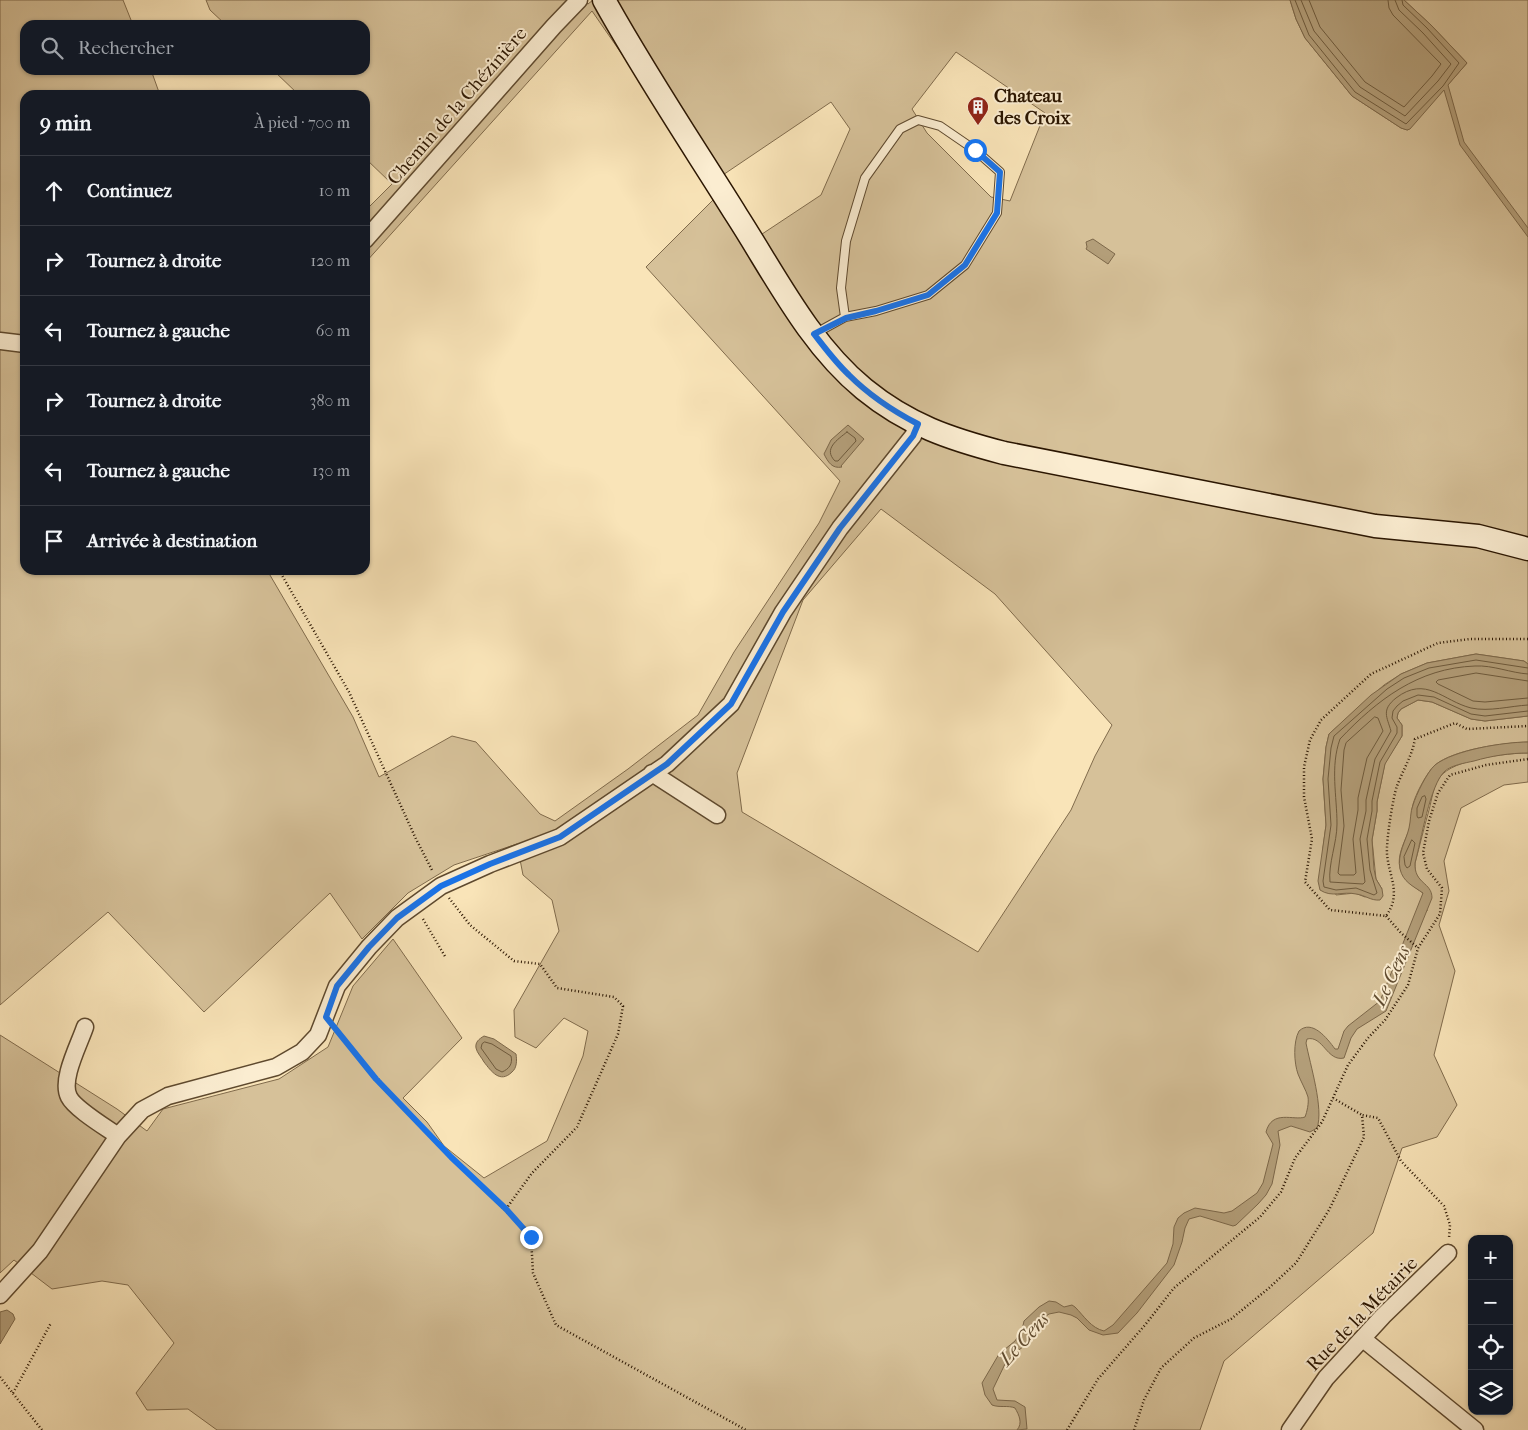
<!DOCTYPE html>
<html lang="fr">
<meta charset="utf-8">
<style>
body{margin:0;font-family:"IM FELL French Canon",serif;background:#20242c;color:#f1f3f6}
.controls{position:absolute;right:15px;bottom:15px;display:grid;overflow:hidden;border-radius:10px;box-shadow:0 1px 4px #0004}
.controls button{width:45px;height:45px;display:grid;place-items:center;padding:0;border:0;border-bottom:1px solid #363941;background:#171b24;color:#f1f3f6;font:25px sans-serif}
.stop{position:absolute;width:15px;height:15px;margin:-11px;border:4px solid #1a73e8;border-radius:50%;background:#fff}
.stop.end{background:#1a73e8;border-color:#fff;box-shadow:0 1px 5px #0008}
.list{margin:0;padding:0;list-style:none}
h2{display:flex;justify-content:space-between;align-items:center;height:65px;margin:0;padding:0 20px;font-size:21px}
h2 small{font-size:16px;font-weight:400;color:#9ea1a6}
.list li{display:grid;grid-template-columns:32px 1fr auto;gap:15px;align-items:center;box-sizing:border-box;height:70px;padding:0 20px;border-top:1px solid #363941}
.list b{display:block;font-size:19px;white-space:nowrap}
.list em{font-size:16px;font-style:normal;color:#9ea1a6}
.icon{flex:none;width:28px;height:28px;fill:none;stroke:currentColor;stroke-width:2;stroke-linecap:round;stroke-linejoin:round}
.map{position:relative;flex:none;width:1528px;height:1430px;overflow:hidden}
.search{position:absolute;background:#171b24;box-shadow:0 1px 4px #0004;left:20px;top:20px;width:350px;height:55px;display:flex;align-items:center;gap:12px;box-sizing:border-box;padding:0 18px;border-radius:15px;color:#9ea1a6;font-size:19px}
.panel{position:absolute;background:#171b24;box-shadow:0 1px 4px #0004;left:20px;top:90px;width:350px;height:485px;border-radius:15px}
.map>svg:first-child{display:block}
.green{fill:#d6c199;stroke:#806b4c;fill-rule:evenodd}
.water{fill:#b39e79;stroke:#7c6749}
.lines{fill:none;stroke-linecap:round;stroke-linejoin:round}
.shore{stroke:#6e5a3c;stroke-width:1}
.lane-casing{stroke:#5e492e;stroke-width:10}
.street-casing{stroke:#5e492e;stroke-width:19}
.secondary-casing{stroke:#2a1500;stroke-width:25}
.path{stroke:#2a1500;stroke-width:2.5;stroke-dasharray:1 2.5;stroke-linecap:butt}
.lane{stroke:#fbedd1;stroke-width:8}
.street{stroke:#fbedd1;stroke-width:16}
.secondary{stroke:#fbedd1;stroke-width:22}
.route{stroke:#1a73e8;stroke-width:6}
.labels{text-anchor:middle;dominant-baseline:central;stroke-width:4;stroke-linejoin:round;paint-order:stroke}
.poi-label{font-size:19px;font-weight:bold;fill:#2a1500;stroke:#fbedd1;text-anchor:start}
.street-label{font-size:19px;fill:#2a1500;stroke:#fbedd1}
.water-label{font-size:20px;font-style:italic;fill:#614c30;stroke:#fbedd1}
</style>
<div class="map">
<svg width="1528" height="1430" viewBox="0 0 1528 1430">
<rect width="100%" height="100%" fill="#f9e4b8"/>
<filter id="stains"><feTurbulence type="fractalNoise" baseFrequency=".004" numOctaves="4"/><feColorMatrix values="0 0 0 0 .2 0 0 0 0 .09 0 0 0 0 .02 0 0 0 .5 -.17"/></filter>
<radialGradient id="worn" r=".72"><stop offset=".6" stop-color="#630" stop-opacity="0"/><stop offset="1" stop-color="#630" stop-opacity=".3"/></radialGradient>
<path class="green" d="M0,0H123L133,25H25V70H151L160,95H25V570H267L353,717L379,777L452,736L476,742L540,814L555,821L628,769L698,715L734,652L819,523L840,481L646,267L717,196L747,244L821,195L850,129L831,102L711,183L592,11L365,263V211L392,184L365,158V95H299L273,70H365V25H226L210,10L206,0H586L588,4L593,0H1290L1296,19L1305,38L1352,96L1401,128L1408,130L1467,63L1431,25L1404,0H1528V664L1524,661L1476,654L1427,663L1401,674L1384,685L1329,734L1326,747L1323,779L1326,825L1323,848L1336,895L1355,893L1365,897L1382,889L1376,879L1372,840L1377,811V802L1385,763L1402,736V725L1397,718L1398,713L1401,709L1418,700L1432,702L1471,719L1485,721L1528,716V742C1503,743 1455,749 1435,765C1427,772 1413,798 1412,809C1411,813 1412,817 1412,820C1409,836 1396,852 1400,868C1404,881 1413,886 1423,893L1427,911L1421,881L1415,873V863C1420,845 1424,827 1429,810C1432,799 1433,786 1440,777C1453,759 1507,753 1528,753V782L1504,785L1461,808L1444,861L1449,891L1439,925L1455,971L1434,1055L1457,1105L1437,1137L1402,1148L1373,1233L1224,1361L1200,1430H217L188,1409L147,1410L136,1393L174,1343L128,1285L102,1281L52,1289L14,1260L0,1273V1035L117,1109L147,1131L163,1109L279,1079L328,1047L353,986L393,939L462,1038L403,1098L427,1122L444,1146L484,1178L547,1141L583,1056L588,1031L564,1018L536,1048L515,1037L514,1010L559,931L552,900L523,875L517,844L454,865L408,893L362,939L330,893L204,1012L108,912L0,1005ZM956,52L1045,113L1010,201L991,197L927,133L912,109ZM881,509L995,594L1112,725L1095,756L1071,810L978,952L742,812L737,773L803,600Z"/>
<path class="water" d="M1290,0H1404L1431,25L1467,63L1448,85L1464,142L1528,228V237L1460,145L1444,90L1410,129L1407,130L1401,128L1352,96L1305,38L1296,19Z
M1093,239L1115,254L1108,264L1086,249L1087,247L1086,242Z
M848,425L864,439L841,466L842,467C832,469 828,462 824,454L831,440Z
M1476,654L1524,661L1528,664V716L1485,721L1471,719L1432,702L1418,700L1401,709L1398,713L1397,718L1402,725V736L1385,764L1377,802V811L1372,840L1374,869L1376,879L1382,889L1383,896L1380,900C1371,901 1365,895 1356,894C1343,891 1332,898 1320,890L1318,881L1326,825L1323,779L1326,747L1329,734L1371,695L1401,674L1427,663Z
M1528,742V753C1510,753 1491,756 1474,761C1465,763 1452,765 1445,771C1430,784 1421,841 1415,863C1414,884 1432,882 1432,898L1386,1011L1357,1029L1351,1038L1344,1058C1327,1062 1323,1035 1307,1039L1306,1043C1310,1064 1324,1109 1317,1128L1310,1132L1291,1126L1278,1131L1280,1145L1272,1184L1266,1195L1258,1204L1236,1225L1233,1226L1200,1216L1189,1219L1185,1228L1182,1242L1174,1265L1137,1313L1118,1333L1103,1335L1089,1330L1077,1318L1071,1315L1059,1312L1049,1314L1042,1319L1028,1343L1015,1353L1005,1364L993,1389L997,1400L1015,1401L1025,1407L1027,1429L1017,1430C1023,1423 1019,1415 1015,1408C1008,1405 1000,1408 992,1405L985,1395L982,1383L999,1354L1015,1341L1022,1330L1024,1321L1039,1307L1049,1301L1056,1302L1064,1307L1072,1305L1075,1307C1084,1316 1091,1328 1104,1331L1113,1325L1167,1263L1173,1244L1174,1227L1178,1218L1184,1213L1195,1208L1224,1213L1232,1211L1257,1193L1263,1183L1273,1144L1266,1132C1272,1109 1294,1121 1305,1117C1307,1112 1309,1103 1308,1097C1306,1090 1301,1082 1298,1074C1294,1063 1293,1042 1299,1031C1312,1019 1327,1038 1335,1049H1338L1344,1031L1348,1026L1380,1001L1423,893C1413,886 1403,882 1400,869C1397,854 1406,841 1409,828C1411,820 1410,812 1413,805C1416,795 1427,772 1435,765C1454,750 1504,742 1528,742Z
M484,1036L494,1039L516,1054C517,1060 517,1068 512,1072C500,1084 491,1071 484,1062C482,1058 477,1053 476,1048C475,1042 479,1039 484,1036Z
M7,1310L13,1314L15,1319L0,1344V1312Z"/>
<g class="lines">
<path class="shore" d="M1295,0L1309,35L1355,92L1406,124L1443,86L1459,63L1427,28L1403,5L1402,0
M1301,0L1314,31L1360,87L1405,116L1438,81L1451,64L1423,33L1399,10L1395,0
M1309,0L1320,27L1365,82L1404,107L1432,76L1441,64L1393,15L1389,8L1388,0
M847,432L855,438L856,441L838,461H835C823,449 837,440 847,432Z
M1528,668L1476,660L1429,668L1404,678L1387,689L1334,736L1331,748L1328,779L1331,825L1323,881L1324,887L1336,890L1356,888L1374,895L1377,893L1370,870L1367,839L1372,811V801L1380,762L1397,733V727L1392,718L1393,711L1397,706L1403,701L1418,695L1434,697L1471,714L1485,716L1528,711
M1528,674C1511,673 1493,665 1475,666C1418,668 1377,700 1340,739C1330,767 1337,796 1337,824C1337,843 1328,864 1330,882L1363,884L1365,882L1360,839L1366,811V800L1375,759L1391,731C1387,717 1381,710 1396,698C1426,675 1443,701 1471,708C1489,712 1510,706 1528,705
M1528,681L1476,673L1438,680L1436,682L1438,684L1473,701L1485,702L1528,698
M1375,717L1378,718L1383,731L1367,758L1358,798V810L1353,839L1356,873L1354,875H1340L1338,873L1344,826L1341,790L1344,750L1346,743Z
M1425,796L1426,799L1422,817L1418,818L1417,816V808L1422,797Z
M1412,840L1415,843L1410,866L1407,868L1405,865L1404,857Z
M485,1042L492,1044L511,1056C513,1064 509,1069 502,1072L496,1069L481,1048L482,1044Z"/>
<g class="lane-casing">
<path id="lane" d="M816,333L845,317L876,311L928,295L965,265L997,213L1000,172L975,150L940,126L918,120L900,129L865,178L846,241L841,288L845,317"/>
</g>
<g class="street-casing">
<path id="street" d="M365,240L554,26L579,0
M0,341L25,344
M652,773L717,815
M85,1027C79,1045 60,1080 69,1097C75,1109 107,1128 118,1136
M0,1295L40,1251L118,1136L142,1110L168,1096L276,1067L302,1052L318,1035L337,986L369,947L397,918L441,886L490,864L560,837L667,764L731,704L783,612L840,528L913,436L918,424
M1363,1339L1475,1430
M1290,1430L1326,1378L1383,1316L1448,1253"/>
</g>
<g class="secondary-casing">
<path id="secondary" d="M604,0C645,74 692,144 737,216C775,275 809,344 864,389C908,425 950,439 1004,453L1375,526L1478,536L1528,549"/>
</g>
<path class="path" d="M279,570L349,692L416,839L433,872
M1528,639H1470L1438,643L1371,674L1321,720L1310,740L1304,767V797L1312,839L1305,882L1330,910L1386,916C1402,894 1389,877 1387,854C1386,841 1393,797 1397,786C1403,770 1412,756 1415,739L1455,723L1467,729L1528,726
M449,898L470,925L514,961L540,964L557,988L614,997L623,1006L618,1034L577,1127L532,1173L506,1209
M1386,916L1401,933L1418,948
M423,919L446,958
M337,1031C373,1074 410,1116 450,1156C477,1183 505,1209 531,1237L533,1273L556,1325L746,1430
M1333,1098L1362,1115
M0,1377L42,1430
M13,1393L51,1323
M1067,1430L1098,1379L1145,1325L1174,1288L1260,1217L1281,1192L1295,1158L1322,1122L1348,1065L1368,1038L1385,1020L1408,985L1418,948L1440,914L1442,888L1427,869L1423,853L1429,821L1438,793L1450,775L1486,765L1528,759
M1134,1430L1144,1400L1161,1368L1194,1338L1231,1319L1269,1288L1296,1263L1329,1210L1364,1137L1362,1115L1378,1118L1401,1161L1444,1206L1450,1225L1449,1238"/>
<use href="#lane" class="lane"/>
<use href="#street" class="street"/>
<use href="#secondary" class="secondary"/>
</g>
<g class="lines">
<path class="route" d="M531,1237L506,1209L451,1157L376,1079L326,1017L337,986L369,947L397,918L441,886L490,864L560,837L667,764L731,704L783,612L840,528L913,436L918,424C893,411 869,395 849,375C836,363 825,348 814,334L846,318L876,311L928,295L965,265L997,213L1000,172L975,150"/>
</g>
<defs>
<g id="building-pin" transform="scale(1.125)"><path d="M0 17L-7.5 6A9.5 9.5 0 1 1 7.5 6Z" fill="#8f2418" stroke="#fbedd1"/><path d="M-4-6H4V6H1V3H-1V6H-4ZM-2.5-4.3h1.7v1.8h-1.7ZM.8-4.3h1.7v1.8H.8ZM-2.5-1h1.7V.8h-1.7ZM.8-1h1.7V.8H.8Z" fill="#fff"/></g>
</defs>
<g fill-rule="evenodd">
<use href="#building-pin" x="978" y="107"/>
</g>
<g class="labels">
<g class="poi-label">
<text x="994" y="96">Chateau<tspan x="994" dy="22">des Croix</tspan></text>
</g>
<g class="street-label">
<text transform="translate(457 106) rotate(-49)">Chemin de la Chézinière</text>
<text transform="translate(1362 1314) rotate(-46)">Rue de la Métairie</text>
</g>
<g class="water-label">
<text transform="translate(1391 976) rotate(-65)">Le Cens</text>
<text transform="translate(1024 1339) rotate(-48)">Le Cens</text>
</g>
</g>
<rect width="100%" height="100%" filter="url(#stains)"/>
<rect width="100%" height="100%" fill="url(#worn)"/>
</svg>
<div class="controls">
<button>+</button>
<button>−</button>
<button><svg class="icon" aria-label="locate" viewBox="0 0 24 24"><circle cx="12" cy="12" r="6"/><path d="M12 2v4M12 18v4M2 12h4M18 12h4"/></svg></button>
<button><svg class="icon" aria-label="layers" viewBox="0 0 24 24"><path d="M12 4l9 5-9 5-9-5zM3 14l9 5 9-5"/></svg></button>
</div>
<div class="stop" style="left:975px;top:150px"></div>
<div class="stop end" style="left:531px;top:1237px"></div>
<div class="search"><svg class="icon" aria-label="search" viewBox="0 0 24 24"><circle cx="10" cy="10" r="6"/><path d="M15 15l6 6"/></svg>Rechercher</div>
<section class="panel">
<h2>9 min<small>À pied · 700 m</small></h2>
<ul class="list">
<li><svg class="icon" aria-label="ahead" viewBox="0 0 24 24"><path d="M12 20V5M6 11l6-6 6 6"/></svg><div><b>Continuez</b></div><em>10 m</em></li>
<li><svg class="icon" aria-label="right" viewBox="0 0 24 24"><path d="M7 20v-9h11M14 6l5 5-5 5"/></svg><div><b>Tournez à droite</b></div><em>120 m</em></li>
<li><svg class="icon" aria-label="left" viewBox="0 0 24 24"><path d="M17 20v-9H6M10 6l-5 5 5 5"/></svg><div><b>Tournez à gauche</b></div><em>60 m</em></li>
<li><svg class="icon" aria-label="right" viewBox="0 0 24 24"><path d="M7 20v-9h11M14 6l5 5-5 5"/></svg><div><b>Tournez à droite</b></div><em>380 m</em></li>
<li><svg class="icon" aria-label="left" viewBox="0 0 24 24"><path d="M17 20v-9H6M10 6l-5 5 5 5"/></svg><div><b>Tournez à gauche</b></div><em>130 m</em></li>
<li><svg class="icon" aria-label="arrive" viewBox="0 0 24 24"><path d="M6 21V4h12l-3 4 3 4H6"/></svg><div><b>Arrivée à destination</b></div></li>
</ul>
</section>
</div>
